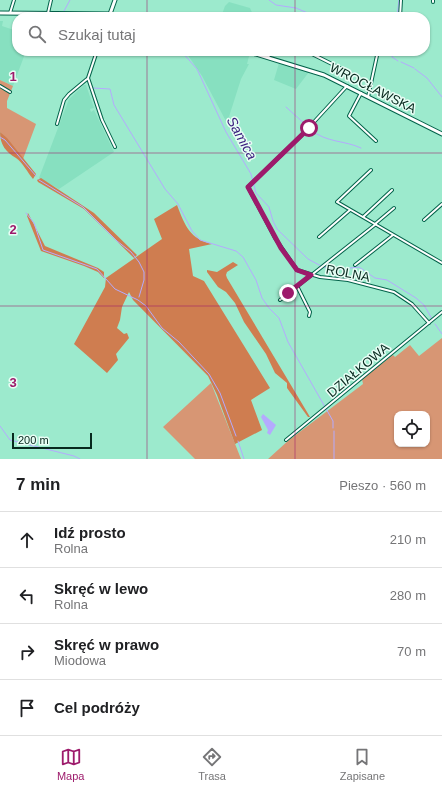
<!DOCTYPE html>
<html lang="pl">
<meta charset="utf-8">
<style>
body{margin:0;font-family:Helvetica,sans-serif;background:#f6f6f6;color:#202124}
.controls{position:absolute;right:12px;bottom:12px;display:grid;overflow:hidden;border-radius:8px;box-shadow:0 1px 3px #0004}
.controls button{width:36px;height:36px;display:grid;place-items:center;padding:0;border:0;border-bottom:1px solid #e0e0e0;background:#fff;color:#202124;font:20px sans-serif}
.scale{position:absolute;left:12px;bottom:10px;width:80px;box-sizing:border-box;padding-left:4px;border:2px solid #07291e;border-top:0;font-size:11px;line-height:14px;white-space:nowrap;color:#07291e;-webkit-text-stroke:3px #e8fef5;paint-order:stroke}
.stop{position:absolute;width:12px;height:12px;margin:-9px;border:3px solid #9d1a6b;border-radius:50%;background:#fff}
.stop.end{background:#9d1a6b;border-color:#fff;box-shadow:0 1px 4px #0008}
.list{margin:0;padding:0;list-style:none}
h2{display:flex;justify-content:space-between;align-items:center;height:52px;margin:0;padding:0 16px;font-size:17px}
h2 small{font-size:13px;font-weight:400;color:#757577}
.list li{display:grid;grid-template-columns:26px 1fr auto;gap:12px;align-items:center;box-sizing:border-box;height:56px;padding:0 16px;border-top:1px solid #e0e0e0}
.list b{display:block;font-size:15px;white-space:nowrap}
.list p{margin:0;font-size:13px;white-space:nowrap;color:#757577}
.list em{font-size:13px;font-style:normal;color:#757577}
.icon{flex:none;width:22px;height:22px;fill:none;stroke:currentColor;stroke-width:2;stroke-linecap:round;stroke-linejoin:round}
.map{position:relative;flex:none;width:442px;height:459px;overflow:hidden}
.search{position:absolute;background:#fff;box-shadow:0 1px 3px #0004;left:12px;right:12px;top:12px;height:44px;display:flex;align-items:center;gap:10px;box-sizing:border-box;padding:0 14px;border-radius:16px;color:#757577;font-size:15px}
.sheet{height:276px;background:#fff}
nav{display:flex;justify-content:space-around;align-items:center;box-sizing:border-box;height:56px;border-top:1px solid #e0e0e0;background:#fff;font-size:11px;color:#757577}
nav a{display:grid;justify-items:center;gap:2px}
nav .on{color:#9d1a6b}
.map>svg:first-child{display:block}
.built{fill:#87e0c0}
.green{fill:#d79674;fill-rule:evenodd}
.forest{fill:#cf7d50}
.water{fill:#b4aafe}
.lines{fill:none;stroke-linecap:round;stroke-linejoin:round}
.stream{stroke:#b4aafe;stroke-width:1}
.street-casing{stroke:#03624a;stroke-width:4}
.secondary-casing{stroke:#03624a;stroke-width:5}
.street{stroke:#fff;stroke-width:2}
.secondary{stroke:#fff;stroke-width:3}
.route{stroke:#9d1a6b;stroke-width:5}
.grid{fill:none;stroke:#9d1a6b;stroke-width:1;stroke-opacity:0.55}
.labels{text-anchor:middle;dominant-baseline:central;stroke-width:3;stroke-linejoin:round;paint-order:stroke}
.street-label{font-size:13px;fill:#07291e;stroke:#e8fef5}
.water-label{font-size:14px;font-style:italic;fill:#3a1f7e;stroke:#e8fef5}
.grid-label{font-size:13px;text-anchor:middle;font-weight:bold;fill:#9d1a6b;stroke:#e8fef5;stroke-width:3;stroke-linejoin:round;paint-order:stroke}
</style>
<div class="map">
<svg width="442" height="459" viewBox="0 0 442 459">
<rect width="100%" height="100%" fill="#9ceacd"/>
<path class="built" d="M229,2L250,8L254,17H221L225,6Z
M0,21H3L2,26L17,31V51H26L13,86L0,80Z
M185,51H232L249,56L247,64H249L241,79L227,123L202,76Z
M279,63L309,72L296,89L274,80Z
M84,85H86L94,108L90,109L91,112L94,110L114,152L59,189L39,178L69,99Z"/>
<path class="green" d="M0,80L13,86L7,101V108L36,124L23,159L0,132Z
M442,338V459H268L289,440L363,384L362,379L393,355L395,357L410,345L419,356ZM397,414H427V444H397Z
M211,383L241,459H195L163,427Z"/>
<path class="forest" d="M0,132L7,138L36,174L33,179C28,173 23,163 16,158C6,152 0,145 0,132Z
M41,178L94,213L137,255L134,258L84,209L38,182L37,180Z
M177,205C185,226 190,239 212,244L189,249L193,276L204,281L270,388L251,400L262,430L235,444L217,395L208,376L133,300L129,292L122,307L120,320L117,328L124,334L127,333L129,338L116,354L118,360L107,373L74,344L105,287L106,278L162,239L154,219Z
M28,213L45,246L98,268L104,272V278L98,272L84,266L41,251L27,216Z
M233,262L238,265L227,272L226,275L227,278L310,417H308L287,388V383L275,373L266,354L244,322L235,303L226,292L218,287L207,272V270L217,272Z"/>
<path class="water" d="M263,414L276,425L270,435L267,433L268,430L261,417Z"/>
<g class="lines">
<path class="stream" d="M269,0L276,5L296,8L317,17
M64,11L70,0
M397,17L399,0
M181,51L197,69L226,132L251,174L256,193L269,207L273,221L277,229L308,259L321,266
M393,51L392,57L398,61
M401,62L414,68
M415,69L427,78L442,97
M93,88L110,89L114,105L165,189L178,204L192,231L200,240L236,251L243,257L256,280L262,298L269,308L279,318L288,342L333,421V428
M286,107L307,126
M311,130C327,143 344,140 361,148
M0,137L5,140L36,176
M39,180L83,207L117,241L131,252L139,262L144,272V280L139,297
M26,213L34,223L43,250L97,269L115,289L138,300L146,306L162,328L179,342L209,374L220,393L236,436
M324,267L334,270L359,267L375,278L387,280L416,298L424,305L432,319
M435,324L442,334
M0,426L10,440L74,456L80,459
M334,431V459
M238,441L244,459"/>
<g class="street-casing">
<path id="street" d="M433,0V2
M10,13L14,0
M48,13L51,0
M384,17L385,16
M400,17L401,0
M97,51L88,78L102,120L115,147
M306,51L340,68
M268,57L272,51
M0,86L10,92
M347,86L302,135L248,187L275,238L297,270L320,277L348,280L394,292L412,304L429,323
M361,93L349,116L376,141
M368,97L378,51
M57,124L64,100L69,94L87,79
M371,170L337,202L442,263
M363,217L392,190
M424,220L442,204
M375,224L394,208
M319,237L350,210
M355,265L393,235
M297,286L310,312L309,316
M280,300L376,224
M286,440L442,312"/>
</g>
<g class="secondary-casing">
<path id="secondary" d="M0,13L110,14L126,17
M110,14L115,0
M246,51L324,75L442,134"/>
</g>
<use href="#street" class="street"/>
<use href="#secondary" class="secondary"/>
</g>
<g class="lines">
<path class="route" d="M288,293L311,275L297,270L281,248L248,187L309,128"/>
</g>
<path class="grid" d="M147,0V17M295,0V17M147,51V459M295,51V459M0,153H442M0,306H442"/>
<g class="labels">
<g class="street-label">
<text transform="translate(373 88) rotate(27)">WROCŁAWSKA</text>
<text transform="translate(348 273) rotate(11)">ROLNA</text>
<text transform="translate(358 370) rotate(-40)">DZIAŁKOWA</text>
</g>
<g class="water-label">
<text transform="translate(242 138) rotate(61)">Samica</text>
</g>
</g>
<g class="grid-label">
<text x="13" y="81">1</text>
<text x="13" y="234">2</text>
<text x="13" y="387">3</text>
</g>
</svg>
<div class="controls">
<button><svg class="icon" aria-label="locate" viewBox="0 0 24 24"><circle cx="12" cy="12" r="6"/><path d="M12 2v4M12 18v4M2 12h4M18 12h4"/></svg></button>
</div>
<div class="scale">200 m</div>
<div class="stop" style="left:309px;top:128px"></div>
<div class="stop end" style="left:288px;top:293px"></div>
<div class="search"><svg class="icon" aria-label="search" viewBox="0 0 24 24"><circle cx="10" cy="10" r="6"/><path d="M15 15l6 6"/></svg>Szukaj tutaj</div>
</div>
<section class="sheet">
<h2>7 min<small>Pieszo · 560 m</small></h2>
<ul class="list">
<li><svg class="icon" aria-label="ahead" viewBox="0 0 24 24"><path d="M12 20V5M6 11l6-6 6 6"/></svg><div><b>Idź prosto</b><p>Rolna</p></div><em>210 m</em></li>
<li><svg class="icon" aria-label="left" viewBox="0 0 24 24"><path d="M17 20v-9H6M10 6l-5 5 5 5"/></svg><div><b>Skręć w lewo</b><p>Rolna</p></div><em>280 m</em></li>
<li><svg class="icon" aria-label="right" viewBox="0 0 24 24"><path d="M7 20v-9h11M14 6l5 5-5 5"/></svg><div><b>Skręć w prawo</b><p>Miodowa</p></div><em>70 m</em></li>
<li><svg class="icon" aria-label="arrive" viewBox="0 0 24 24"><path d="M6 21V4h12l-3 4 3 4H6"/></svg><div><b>Cel podróży</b></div></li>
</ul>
</section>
<nav>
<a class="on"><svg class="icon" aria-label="map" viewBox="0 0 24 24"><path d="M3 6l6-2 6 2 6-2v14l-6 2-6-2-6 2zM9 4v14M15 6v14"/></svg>Mapa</a>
<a><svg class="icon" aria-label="directions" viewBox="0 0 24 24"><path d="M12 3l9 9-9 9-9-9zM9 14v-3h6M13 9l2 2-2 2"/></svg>Trasa</a>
<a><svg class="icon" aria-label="saved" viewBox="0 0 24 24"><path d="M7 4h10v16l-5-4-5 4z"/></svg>Zapisane</a>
</nav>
